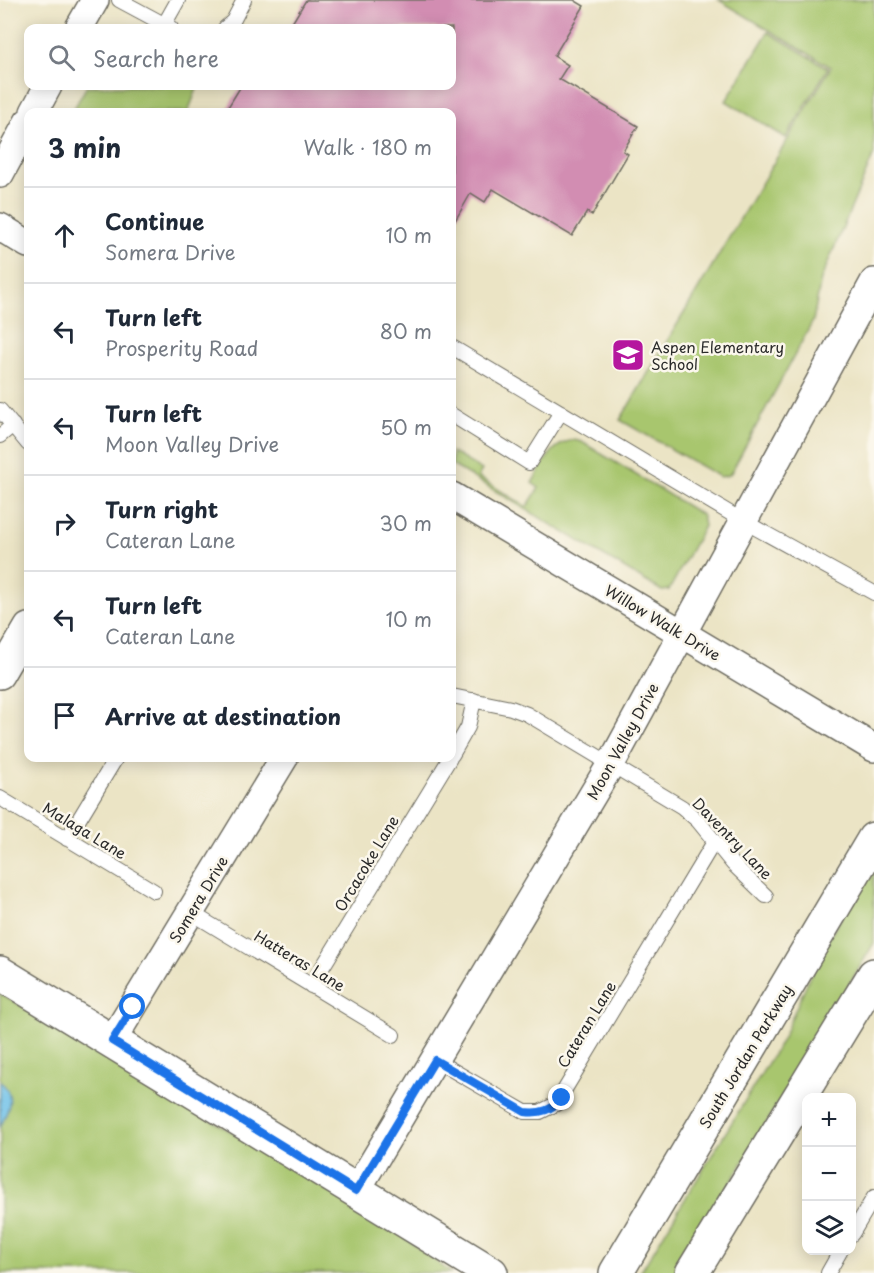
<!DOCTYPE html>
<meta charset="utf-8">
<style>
body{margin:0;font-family:"Playpen Sans",sans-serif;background:#f2f2f3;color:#1f2937}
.controls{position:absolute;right:18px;bottom:18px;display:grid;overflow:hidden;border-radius:12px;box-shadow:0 3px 15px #0003}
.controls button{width:54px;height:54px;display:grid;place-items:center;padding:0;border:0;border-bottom:2px solid #e0e1e3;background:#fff;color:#1f2937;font:30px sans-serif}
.stop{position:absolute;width:18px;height:18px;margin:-14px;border:4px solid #1a73e8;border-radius:50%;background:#fff}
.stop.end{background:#1a73e8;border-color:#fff;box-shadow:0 2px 6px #0008}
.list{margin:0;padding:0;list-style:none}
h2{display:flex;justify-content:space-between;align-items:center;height:78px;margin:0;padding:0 24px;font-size:26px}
h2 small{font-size:20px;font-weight:400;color:#747a83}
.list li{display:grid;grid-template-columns:39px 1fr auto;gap:18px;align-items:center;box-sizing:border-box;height:96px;padding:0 24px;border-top:2px solid #e0e1e3}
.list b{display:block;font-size:22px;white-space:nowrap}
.list p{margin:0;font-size:20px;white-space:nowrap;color:#747a83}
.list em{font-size:20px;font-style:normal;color:#747a83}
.icon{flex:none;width:33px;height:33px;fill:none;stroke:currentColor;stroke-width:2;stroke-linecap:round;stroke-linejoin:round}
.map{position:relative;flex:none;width:874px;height:1273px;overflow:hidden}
.search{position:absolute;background:#fff;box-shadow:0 3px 15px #0003;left:24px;top:24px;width:432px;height:66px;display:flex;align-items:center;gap:15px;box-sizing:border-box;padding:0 21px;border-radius:12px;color:#747a83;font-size:22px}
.panel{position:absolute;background:#fff;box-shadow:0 3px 15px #0003;left:24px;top:108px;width:432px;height:654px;border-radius:12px}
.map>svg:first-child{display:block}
.green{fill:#a8c66e;stroke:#6a784c;stroke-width:1.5}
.water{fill:#6dc1e9;stroke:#4c768a;stroke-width:1.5}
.building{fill:#d28db2}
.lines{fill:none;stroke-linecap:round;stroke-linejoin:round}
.lane-casing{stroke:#6e6c61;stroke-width:16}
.street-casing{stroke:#6e6c61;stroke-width:30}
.secondary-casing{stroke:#6e6c61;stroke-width:36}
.lane{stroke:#fff;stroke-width:14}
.street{stroke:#fff;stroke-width:27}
.secondary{stroke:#fff;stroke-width:33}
.route{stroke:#1a73e8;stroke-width:8}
.labels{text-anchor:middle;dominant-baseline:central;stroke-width:5;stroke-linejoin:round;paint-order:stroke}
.poi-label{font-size:15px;fill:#2b2b2b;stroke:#fbf7ec;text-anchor:start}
.street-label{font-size:15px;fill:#2b2b2b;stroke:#fbf7ec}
</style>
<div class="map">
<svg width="874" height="1273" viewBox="0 0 874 1273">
<rect width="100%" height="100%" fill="#fbf7ec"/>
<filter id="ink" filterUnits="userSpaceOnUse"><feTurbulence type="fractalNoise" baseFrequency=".0167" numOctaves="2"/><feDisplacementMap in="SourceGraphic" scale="12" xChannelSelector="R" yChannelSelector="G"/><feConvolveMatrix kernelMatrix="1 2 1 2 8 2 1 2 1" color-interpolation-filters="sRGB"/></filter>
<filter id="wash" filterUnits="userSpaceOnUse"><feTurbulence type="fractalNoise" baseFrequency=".008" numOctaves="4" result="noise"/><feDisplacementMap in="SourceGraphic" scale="24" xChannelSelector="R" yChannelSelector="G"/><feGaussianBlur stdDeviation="1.35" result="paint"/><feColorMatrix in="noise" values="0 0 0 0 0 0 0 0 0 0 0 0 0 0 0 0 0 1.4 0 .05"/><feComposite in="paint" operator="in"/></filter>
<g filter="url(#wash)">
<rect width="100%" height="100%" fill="#ebe4c5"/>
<path class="green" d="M719,0H874V154L821,279L813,321L732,471L729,475L720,477L620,420L831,67Z
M768,32L828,68L786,138L726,101Z
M87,86H198L188,112H72Z
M574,440L582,442L702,515L704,526L669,590L662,591L452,465V452L482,470L478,477L527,507L539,488L532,483C543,465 551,443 574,440Z
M874,863V943L677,1273H640L782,1040L820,953Z
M0,993L395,1230L451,1273H0Z"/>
<path class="water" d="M0,1081C17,1096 8,1110 0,1128Z"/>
<g id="blocks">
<path class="building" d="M306,0H574L584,6L554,56L568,65L559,79L638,126L623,151L628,154L592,215L587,212L572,236L493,189L485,202L471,193L452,226V112H225L241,86H452V28H289Z"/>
</g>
</g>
<g filter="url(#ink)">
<use href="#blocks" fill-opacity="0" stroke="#6e6c61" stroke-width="1.5"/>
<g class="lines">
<g class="lane-casing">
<path id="lane" d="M119,0L171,28
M164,25L178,0
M225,28L233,21L244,0
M452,347L743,521L874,593
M0,410L28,444
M452,415L529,463L561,412
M0,436L13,425
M452,696L511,708L527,714L682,807L698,821L733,864L766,896
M452,755L468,727L474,700
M0,798L154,891
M67,839L116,758
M190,912L393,1035
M311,986L450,758
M435,1060L525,1112H540L556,1104L714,842
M852,1234L874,1197
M828,1273L841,1250"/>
</g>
<g class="street-casing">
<path id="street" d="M79,28L95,0
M34,112L48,86
M0,174L28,122
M0,227L28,244
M452,496L874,748
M0,675L28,627
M112,1041L284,758
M356,1191L611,764L874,282"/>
</g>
<g class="secondary-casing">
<path id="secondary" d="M0,973L491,1273
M616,1273L874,839
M692,1273L874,975"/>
</g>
<use href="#lane" class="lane"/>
<use href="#street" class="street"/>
<use href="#secondary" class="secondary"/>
</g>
</g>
<g class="lines" filter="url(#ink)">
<path class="route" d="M133,1007L112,1041L356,1191L435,1060L525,1112C541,1114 552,1110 562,1098"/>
</g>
<defs>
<g id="school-square" transform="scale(1.725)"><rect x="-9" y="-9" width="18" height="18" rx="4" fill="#b5179e" stroke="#fbf7ec"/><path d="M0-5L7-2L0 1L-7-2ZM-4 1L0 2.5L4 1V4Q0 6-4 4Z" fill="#fff"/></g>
</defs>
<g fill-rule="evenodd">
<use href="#school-square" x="628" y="355"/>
</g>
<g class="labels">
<g class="poi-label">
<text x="651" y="346">Aspen Elementary<tspan x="651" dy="17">School</tspan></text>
</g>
<g class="street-label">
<text transform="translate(663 622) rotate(31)">Willow Walk Drive</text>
<text transform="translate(622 741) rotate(-61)">Moon Valley Drive</text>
<text transform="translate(85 830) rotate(31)">Malaga Lane</text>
<text transform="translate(733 838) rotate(46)">Daventry Lane</text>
<text transform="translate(366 863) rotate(-59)">Orcacoke Lane</text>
<text transform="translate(198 899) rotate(-59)">Somera Drive</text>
<text transform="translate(300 960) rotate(31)">Hatteras Lane</text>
<text transform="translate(586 1024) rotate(-59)">Cateran Lane</text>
<text transform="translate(745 1056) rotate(-59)">South Jordan Parkway</text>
</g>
</g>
</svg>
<div class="controls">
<button>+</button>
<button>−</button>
<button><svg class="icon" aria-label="layers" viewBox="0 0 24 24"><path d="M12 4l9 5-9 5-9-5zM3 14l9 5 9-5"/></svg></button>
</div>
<div class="stop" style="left:133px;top:1007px"></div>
<div class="stop end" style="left:562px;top:1098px"></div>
<div class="search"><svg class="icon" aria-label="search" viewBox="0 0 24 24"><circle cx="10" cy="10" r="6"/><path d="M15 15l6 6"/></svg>Search here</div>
<section class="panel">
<h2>3 min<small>Walk · 180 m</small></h2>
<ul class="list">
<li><svg class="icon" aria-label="ahead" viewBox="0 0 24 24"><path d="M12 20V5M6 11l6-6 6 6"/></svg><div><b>Continue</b><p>Somera Drive</p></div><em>10 m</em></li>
<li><svg class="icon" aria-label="left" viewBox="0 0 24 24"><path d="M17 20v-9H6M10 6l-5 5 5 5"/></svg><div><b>Turn left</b><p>Prosperity Road</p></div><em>80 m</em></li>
<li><svg class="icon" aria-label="left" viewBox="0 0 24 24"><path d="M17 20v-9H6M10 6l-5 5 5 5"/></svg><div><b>Turn left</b><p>Moon Valley Drive</p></div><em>50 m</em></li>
<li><svg class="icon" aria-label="right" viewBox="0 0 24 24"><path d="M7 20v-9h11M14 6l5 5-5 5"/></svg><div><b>Turn right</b><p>Cateran Lane</p></div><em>30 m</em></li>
<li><svg class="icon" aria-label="left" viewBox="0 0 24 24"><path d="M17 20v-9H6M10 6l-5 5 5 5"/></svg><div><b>Turn left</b><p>Cateran Lane</p></div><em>10 m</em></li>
<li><svg class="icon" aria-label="arrive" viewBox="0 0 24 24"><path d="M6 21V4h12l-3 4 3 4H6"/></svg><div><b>Arrive at destination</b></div></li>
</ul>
</section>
</div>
